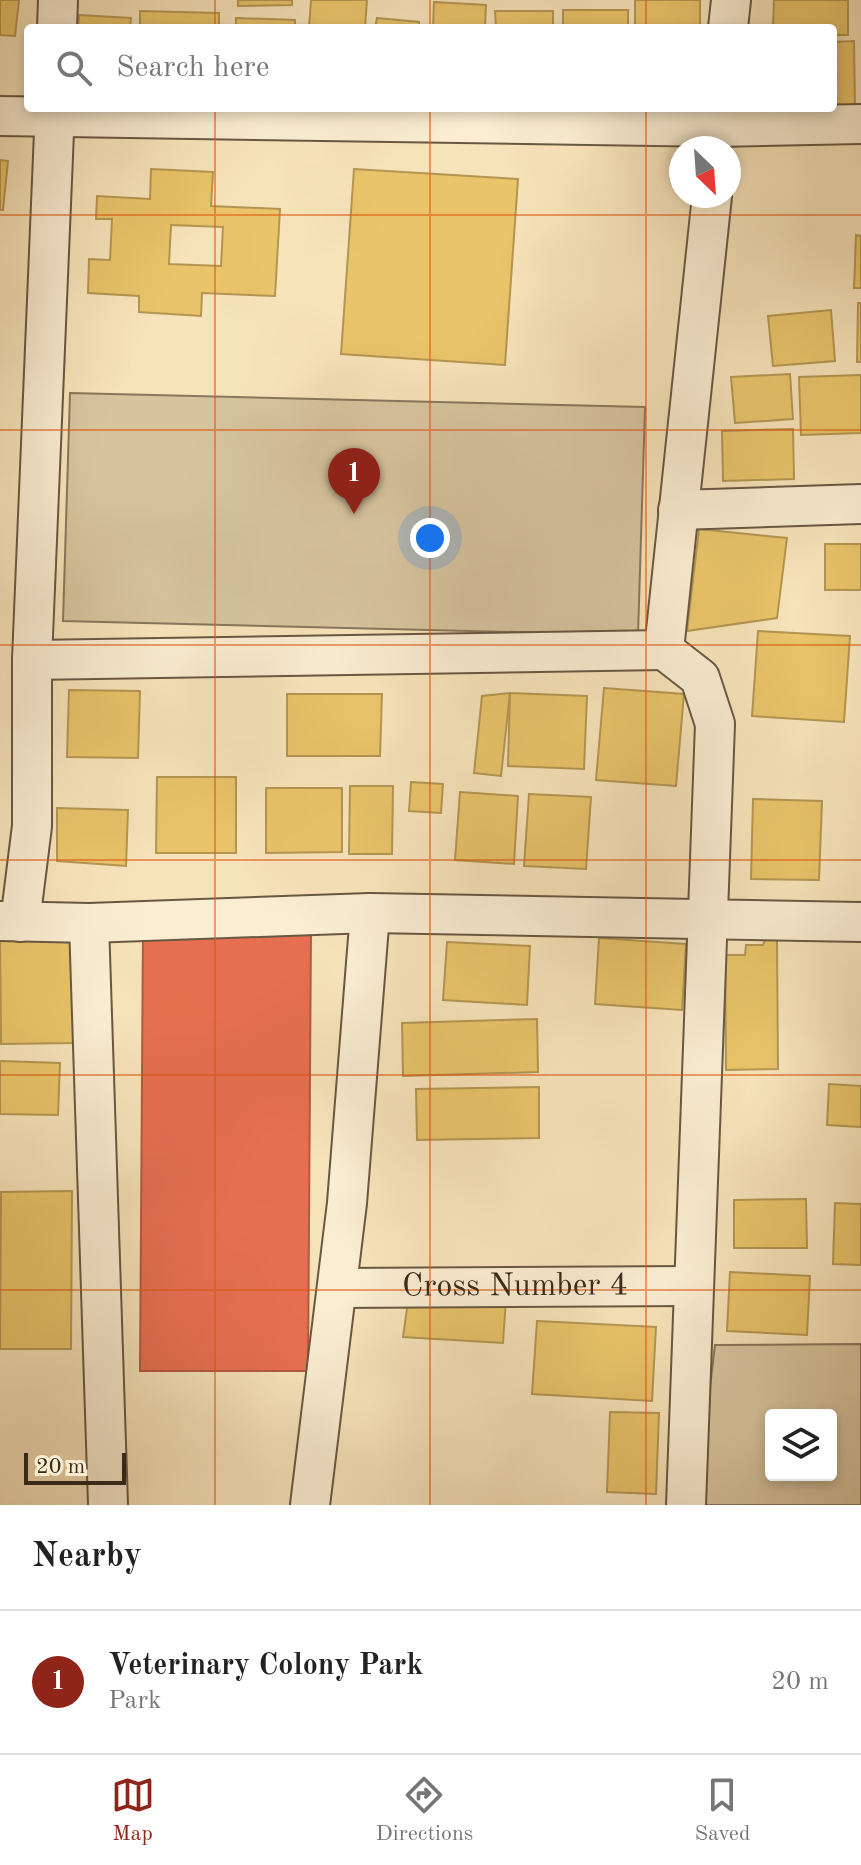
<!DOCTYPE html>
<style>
body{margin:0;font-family:"Old Standard TT",serif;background:#f2f2f2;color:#222}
.controls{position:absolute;right:24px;bottom:24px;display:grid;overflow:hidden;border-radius:8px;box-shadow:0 4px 12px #0003}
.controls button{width:72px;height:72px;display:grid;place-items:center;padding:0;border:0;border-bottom:2px solid #e0e0e0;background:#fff;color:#222;font:40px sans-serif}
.compass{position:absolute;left:669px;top:136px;width:72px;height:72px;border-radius:50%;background:#fff;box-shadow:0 4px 12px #0003;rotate:155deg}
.scale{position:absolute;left:24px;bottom:20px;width:102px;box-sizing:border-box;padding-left:8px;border:4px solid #392a1a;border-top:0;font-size:22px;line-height:28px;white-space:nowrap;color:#392a1a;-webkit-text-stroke:6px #faedd2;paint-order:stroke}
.you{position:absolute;left:430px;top:538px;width:28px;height:28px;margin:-20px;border:6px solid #fff;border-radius:50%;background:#1a73e8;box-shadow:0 0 0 12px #1a73e833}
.badge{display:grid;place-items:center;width:52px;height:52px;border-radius:50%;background:#8f2418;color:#fff;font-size:26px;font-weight:700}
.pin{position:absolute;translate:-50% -66px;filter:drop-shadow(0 2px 4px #0008)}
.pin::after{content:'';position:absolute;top:42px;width:28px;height:24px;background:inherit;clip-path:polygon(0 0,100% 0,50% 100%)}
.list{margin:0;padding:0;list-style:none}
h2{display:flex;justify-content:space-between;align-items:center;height:104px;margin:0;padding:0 32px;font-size:34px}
h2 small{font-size:26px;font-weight:400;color:#767676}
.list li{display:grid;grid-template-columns:52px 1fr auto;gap:24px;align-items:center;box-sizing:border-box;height:144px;padding:0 32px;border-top:2px solid #e0e0e0}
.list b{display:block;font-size:30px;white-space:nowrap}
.list p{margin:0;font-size:26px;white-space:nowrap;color:#767676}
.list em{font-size:26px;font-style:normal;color:#767676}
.icon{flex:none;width:44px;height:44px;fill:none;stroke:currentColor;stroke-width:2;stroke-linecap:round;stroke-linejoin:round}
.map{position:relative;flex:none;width:861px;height:1505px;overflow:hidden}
.search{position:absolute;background:#fff;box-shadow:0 4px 12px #0003;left:24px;right:24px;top:24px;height:88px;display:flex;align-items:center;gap:20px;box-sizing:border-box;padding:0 28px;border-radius:8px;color:#767676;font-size:30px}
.sheet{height:248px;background:#fff}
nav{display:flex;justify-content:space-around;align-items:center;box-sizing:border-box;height:112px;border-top:2px solid #e0e0e0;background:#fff;font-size:22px;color:#767676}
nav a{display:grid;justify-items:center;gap:4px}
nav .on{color:#8f2418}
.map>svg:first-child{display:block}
.green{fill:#d7c49f;stroke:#88775c;stroke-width:2;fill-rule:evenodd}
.homes{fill:#e9c46a;stroke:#b49652;stroke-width:2;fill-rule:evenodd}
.shops{fill:#e76f51;stroke:#b35a40;stroke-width:2}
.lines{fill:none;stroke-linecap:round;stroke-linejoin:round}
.street-casing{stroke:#685842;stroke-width:42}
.street{stroke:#faedd2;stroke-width:38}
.grid{fill:none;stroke:#df570d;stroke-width:2;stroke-opacity:0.55}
.labels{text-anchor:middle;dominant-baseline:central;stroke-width:8;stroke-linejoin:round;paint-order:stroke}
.street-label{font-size:32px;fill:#392a1a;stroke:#faedd2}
</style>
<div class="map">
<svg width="861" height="1505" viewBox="0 0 861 1505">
<rect width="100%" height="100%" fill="#f7e3ba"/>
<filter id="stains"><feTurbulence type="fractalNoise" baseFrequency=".0025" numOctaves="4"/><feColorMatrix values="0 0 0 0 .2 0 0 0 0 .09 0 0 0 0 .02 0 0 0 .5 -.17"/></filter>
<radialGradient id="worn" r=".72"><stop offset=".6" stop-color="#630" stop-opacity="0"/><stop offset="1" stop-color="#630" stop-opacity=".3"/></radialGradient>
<path class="green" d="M70,393L645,407L638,635L63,621Z
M861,1344V1505H696L715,1345ZM771,1415H831V1475H771Z"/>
<path class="homes" d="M0,0H19L15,36L0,35Z
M238,0H292V5L238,6Z
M311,0H367L365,28H309Z
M635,0H700V28H635Z
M774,0H848V35H833V28H773Z
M434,2L486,5L485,28H433Z
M563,10H628V28H563Z
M140,11L219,13V28H140Z
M495,11H553V28H496Z
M79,15L131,18L130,28H78Z
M236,18L295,20V28H236Z
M377,18L419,22V28H375Z
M854,41L855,107H833V42Z
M0,160L8,161L3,210H0Z
M151,169L213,172L211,206L280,209L275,296L202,293L201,316L139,312V296L88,293L89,259L110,260L112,219H96L97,196L150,199ZM171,225L223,227L221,266L169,264Z
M354,169L518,179L505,365L341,354Z
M856,235L861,236V288H854Z
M858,303H861V362H857Z
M831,310L835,361L773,366L768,316Z
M790,374L793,419L735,423L731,377Z
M861,375V433L801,435L799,377Z
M793,429L794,479L723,481L722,431Z
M699,529L787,538L777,618L687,631Z
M825,544H861V590H825Z
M758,631L850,636L844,722L752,716Z
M604,688L684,694L676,786L596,780Z
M69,690L140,691L138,758L67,757Z
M510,693L587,696L584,769L508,766Z
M510,693L501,776L474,773L482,696Z
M287,694H382L380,756H287Z
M157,777H236V853H156Z
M411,782L443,784L441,813L409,811Z
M350,786H393L392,854H349Z
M266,788H342V852L266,853Z
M460,792L518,796L514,864L455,860Z
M529,794L591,797L586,869L524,866Z
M753,799L822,801L819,880L751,879Z
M57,808L128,810L126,866L57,861Z
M73,931L75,1043L1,1044L0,933Z
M599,938L686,944L682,1010L595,1004Z
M765,940H777L778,1069L726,1070L725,955H745L746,945H763Z
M447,942L530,946L527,1005L443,1000Z
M537,1019L538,1072L403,1076L402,1023Z
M0,1061L60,1063L58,1115L0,1114Z
M829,1084L861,1086V1127L827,1125Z
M539,1087V1138L417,1140L416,1089Z
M72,1191L71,1349H0L1,1192Z
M806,1199L807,1248H734V1200Z
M835,1203L861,1204V1265L833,1264Z
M730,1272L810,1276L807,1335L727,1331Z
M409,1294L506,1298L503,1343L403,1337Z
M537,1321L656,1327L652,1401L532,1394Z
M610,1412L659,1413L656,1494L607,1492Z"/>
<path class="shops" d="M143,928H311L308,1371H140Z"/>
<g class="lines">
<g class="street-casing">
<g id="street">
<path d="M57,28L58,0"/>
<path d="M728,28L731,0"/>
<path d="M0,116L719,127L861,124"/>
<path d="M678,510L861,504"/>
<path d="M32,660L664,650"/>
<path d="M0,921L89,923L370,913L861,922"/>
<path d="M20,922L32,826V660L55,108"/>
<path d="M89,923L108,1505"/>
<path id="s1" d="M337,1288L693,1286"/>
<path d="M310,1505L347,1203L370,913"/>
<path d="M686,1505L715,724L700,678L664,650L712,196"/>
</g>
</g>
<use href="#street" class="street"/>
</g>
<path class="grid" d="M215,0V28M430,0V28M646,0V28M215,108V1505M430,108V1505M646,108V1505M0,215H861M0,430H861M0,645H861M0,860H861M0,1075H861M0,1290H861"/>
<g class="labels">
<g class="street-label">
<text stroke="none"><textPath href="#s1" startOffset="178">Cross Number 4</textPath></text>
</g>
</g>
<rect width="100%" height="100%" filter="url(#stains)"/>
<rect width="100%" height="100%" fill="url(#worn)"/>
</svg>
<div class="controls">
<button><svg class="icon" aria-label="layers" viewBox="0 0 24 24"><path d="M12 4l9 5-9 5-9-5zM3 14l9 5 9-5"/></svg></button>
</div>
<svg class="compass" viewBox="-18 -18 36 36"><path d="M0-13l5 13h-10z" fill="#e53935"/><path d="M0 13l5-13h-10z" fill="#767676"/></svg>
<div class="scale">20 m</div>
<div class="you"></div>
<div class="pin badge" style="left:354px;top:514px">1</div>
<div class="search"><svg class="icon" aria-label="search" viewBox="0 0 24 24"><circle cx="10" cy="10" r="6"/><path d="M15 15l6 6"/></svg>Search here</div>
</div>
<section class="sheet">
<h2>Nearby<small></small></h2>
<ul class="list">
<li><span class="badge">1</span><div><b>Veterinary Colony Park</b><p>Park</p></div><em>20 m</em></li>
</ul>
</section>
<nav>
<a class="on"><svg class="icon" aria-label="map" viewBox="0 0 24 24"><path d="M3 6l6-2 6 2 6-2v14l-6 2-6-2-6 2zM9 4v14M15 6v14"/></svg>Map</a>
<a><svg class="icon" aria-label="directions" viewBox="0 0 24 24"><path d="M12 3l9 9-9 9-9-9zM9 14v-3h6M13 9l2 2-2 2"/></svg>Directions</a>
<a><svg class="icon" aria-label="saved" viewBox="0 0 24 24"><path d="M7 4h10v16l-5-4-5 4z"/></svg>Saved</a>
</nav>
